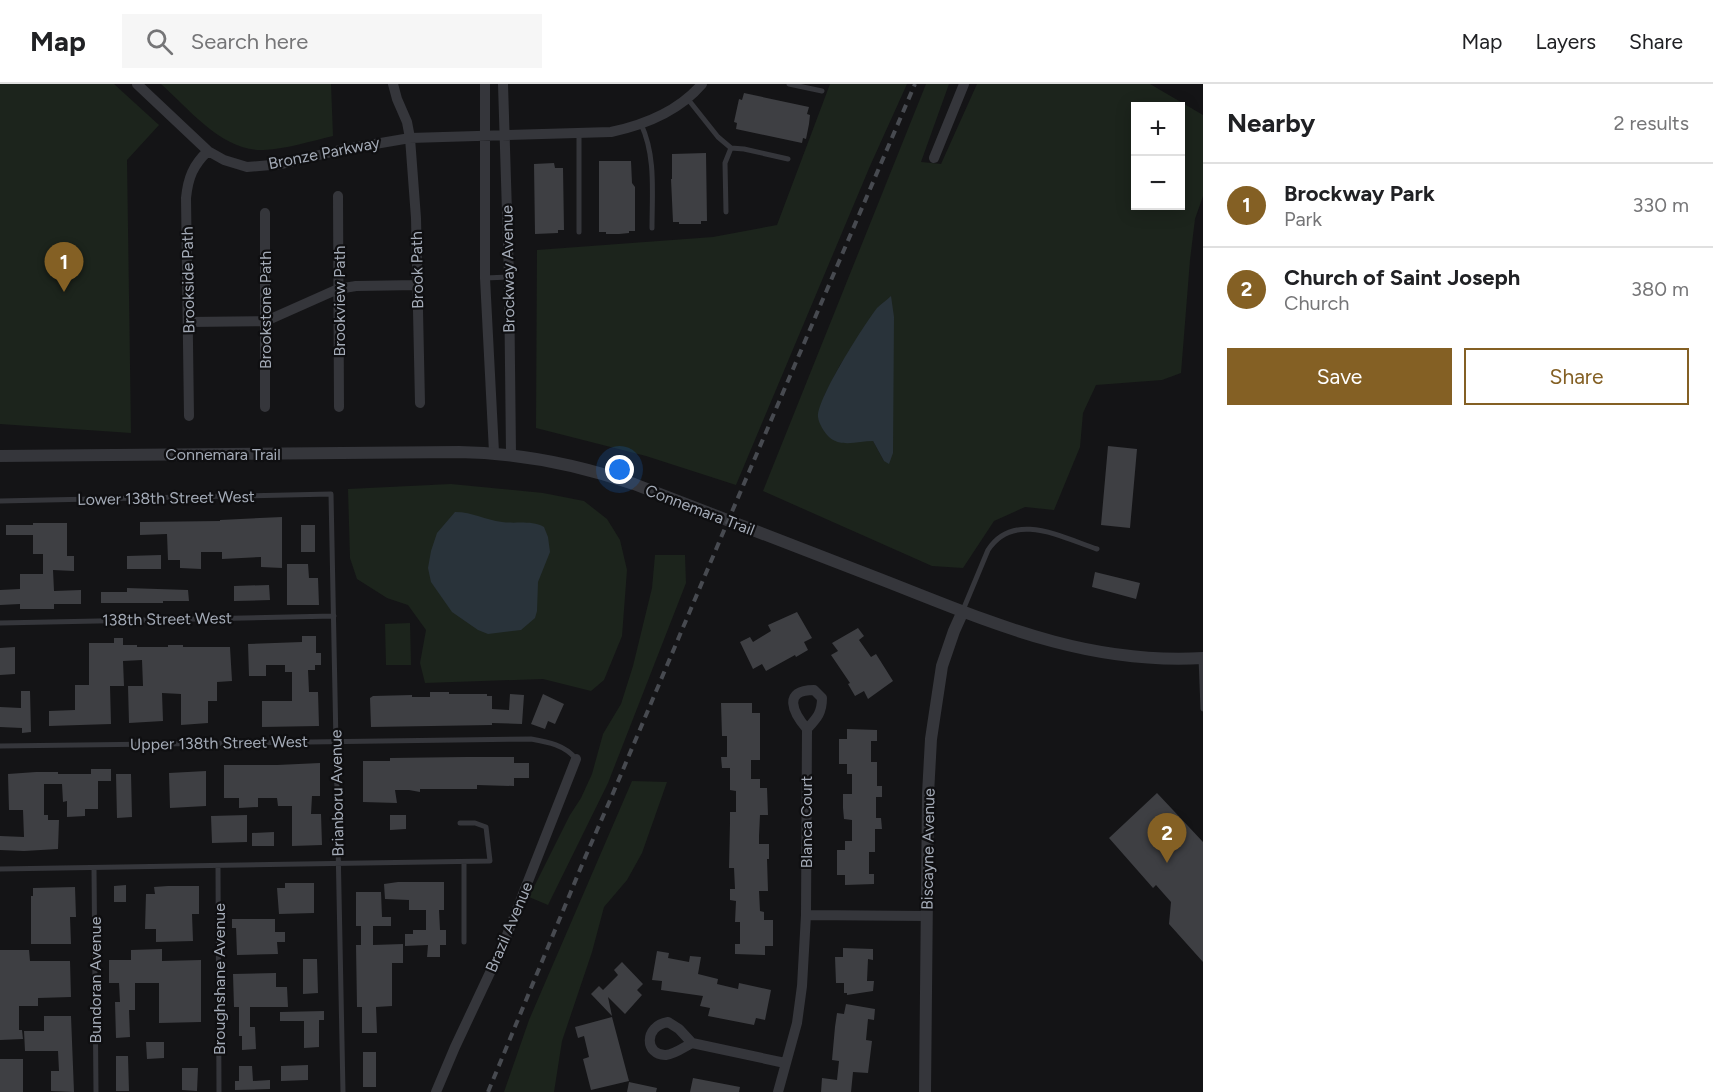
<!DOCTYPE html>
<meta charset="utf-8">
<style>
body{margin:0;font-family:Figtree,sans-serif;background:#f6f6f6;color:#202124}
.controls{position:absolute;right:18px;top:18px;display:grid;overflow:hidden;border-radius:0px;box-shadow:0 3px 15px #0003}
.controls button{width:54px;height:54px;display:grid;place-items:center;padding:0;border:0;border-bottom:2px solid #e0e0e0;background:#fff;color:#202124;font:30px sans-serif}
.you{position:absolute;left:620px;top:386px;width:21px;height:21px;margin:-15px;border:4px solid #fff;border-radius:50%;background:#1a73e8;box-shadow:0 0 0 9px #1a73e833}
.badge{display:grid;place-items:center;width:39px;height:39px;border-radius:50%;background:#846024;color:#fff;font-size:20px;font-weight:700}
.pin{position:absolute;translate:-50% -50px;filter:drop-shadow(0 2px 3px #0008)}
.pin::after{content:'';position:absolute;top:32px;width:21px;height:18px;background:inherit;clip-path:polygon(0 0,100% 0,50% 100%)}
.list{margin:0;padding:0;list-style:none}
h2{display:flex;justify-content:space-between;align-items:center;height:78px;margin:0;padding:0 24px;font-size:26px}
h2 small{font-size:20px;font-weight:400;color:#757577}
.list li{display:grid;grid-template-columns:39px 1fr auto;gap:18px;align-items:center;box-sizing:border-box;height:84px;padding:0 24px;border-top:2px solid #e0e0e0}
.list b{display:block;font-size:22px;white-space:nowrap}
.list p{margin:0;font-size:20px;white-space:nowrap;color:#757577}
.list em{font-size:20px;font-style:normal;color:#757577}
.actions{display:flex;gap:12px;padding:18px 24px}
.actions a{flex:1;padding:14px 0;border:2px solid #846024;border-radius:0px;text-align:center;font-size:21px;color:#846024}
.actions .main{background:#846024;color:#fff}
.icon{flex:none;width:33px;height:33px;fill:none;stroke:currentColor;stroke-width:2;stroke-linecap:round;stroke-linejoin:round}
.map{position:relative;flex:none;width:1203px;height:1008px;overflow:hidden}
header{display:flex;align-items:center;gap:36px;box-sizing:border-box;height:84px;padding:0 30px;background:#fff;border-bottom:2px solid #e0e0e0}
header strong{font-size:28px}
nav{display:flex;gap:33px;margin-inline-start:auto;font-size:21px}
.search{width:420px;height:54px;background:#f6f6f6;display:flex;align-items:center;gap:15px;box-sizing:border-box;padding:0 21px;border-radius:0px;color:#757577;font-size:22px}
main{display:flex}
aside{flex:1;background:#fff}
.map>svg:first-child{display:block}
.green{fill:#1c241c;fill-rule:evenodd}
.water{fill:#29333a}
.building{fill:#3e3f43}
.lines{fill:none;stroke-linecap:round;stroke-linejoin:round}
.service{stroke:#35363b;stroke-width:5}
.minor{stroke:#35363b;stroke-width:10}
.tertiary{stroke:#35363b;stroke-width:12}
.rail{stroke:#474a50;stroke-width:4;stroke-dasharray:8 6;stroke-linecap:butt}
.labels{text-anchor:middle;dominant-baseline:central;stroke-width:4.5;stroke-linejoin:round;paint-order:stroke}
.street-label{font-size:16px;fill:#a4abb7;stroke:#0f0f11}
</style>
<header>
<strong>Map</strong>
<div class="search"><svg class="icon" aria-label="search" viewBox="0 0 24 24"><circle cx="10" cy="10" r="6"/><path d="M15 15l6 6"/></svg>Search here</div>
<nav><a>Map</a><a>Layers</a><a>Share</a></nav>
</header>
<main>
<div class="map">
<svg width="1203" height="1008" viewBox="0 0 1203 1008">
<rect width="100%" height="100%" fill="#141416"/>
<path class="green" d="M0,0H114L159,41L127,76L131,349L0,340Z
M161,0H331L333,52C311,57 287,65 264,66C223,68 190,26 161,0Z
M830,0H907L870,82L736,401L646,372L536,344L537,166L713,153L777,141Z
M926,0H949L921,78L941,80L977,0H1150L1203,31V112L1195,135L1190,176L1181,289L1162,296L1096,301L1083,329L1080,363L1054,426L1025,423L994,437L963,484L932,482L763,407ZM1136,22H1180V122H1136ZM878,224L884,377L873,357H867L824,312L840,281Z
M451,400L543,409L584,417L607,435L620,456L627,486L622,552L604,596L591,607L543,595L425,599L420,579L426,546L408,521L387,514L357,495L350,474L348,405Z
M655,471H685L686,499L608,699L548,821L529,813L570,731L581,714L592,690L603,650L621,620L633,582L652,504Z
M410,539L411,581H386L385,540Z
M632,697L667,698L642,769L627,796L604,823L592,868L562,957L554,1008H504L529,936Z"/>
<path class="water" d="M891,212L894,233L893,369L889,380L884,377L873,357C859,357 841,364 829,353C824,348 819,340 818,333C817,314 864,241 877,224C881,220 887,216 891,212Z
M455,428C473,428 485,436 502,438C516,440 531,436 544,443L548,453L550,468L538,498L537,527L535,534L521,546L488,550L478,546L452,528L431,498L428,484L431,467L437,449Z"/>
<path class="building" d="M744,9L809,23L807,30L810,31L809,40L806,55L803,54L802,59L736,45L737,39L734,38L739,15L742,16Z
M706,69L707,137H701V140H679V138H673L671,95H672V70Z
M599,77H631L632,99L635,103V147H629V149L619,150H606V148H599Z
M554,79L555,84H563L564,146H558V149L535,150L534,80Z
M1108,362L1137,365L1130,444L1101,441Z
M282,433V484L261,483V473L222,475V468H201V485L180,484V476H168L167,450L140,451V438L220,437V436Z
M33,439H67V472H74V487L53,486L54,507L81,506V520H54V525H20V520L0,521V506L20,505V490H43V470H33V451H6V441H33Z
M301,441H315V468H301Z
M161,471V485H127V472Z
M287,480H308L309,494H318L319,521H287Z
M1095,488L1140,499L1136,515L1092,503Z
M269,501L270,516L234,517V502Z
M127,504L188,506L189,517H163V519H101V508H127Z
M797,528L812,554L804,558L808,566L796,573L795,571L766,587L762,580L753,585L740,558L750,553L753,558L771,547L768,541Z
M858,544L864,552L859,556L871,573L876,570L893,597L868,615L864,607L855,612L848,600L850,599L831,571L838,567L832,559Z
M302,552H316V569H321V581H315V586H308L309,608H318L319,642L262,643V617H292V588H285V581H266V592H249L248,560L302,558Z
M114,554H123V561H137V563H168V561H183V563H230L232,597L217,598V617H208V639L181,641V610L162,609L163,637L129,639L128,602H143L142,576L123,577L124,602H110L111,640L49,642V627L75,626V601H89V559H114Z
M15,563V590L0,591V564Z
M21,607H30L31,648L22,649V644L0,643V623L21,624Z
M430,608H449V610H487V612H492V625L509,626L510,610L524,611L522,640L492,639V641L371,643L370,614L373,612L412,611V613H430Z
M543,610L564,620L555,640L548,637L545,645L531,640Z
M721,619H752V629H760V676H751V695H760V704H767L768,731H760L759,752V760H769V775H767L768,807H759L760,827L764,828V836H773V862H765V871L735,870V860H740V838H735L736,817L730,816V805H735L734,784H729L730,739V728H736V707L730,706V684H722L721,673H727V652H722Z
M847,645L877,646V657H871V678H877V702H882V713H876V734H881L882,745H875V768H869V790H874V800L845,801V791H837V766H845V757H852V736L844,735L843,724V710H852V690H847V680H839V655H847Z
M466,673H514V679H529V694H514V702L477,701V705H420V708L409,706H395L397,719L363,718V677H390V674Z
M320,679V712H312L311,730H321L322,761L292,762V722H278L277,714H258V723L239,724V714H224V681H277Z
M91,685H111V697H98V725H85V732L67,733V717L63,718L62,700H44V731H48V736H59L58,765L24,767L0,766V752L24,753L23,726H9L8,690L36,688H58V690H91Z
M206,687V722L170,724L169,689Z
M116,690H131L132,733L117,734Z
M1157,709L1203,758V878L1169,840L1171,818L1156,801L1153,804L1109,754Z
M247,731V758L212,759L211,732Z
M390,731H406V745L390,746Z
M274,748V762H252V749Z
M398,798H444V826H439L440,846H446V861H440V873H427L428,861L405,862V850H413V846H426V826H409V816L385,815L384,800Z
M285,799H314V829L279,830L277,804H285Z
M126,801V818H114V802Z
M168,802H199V830H192L193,857L156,858V845H145L146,810H155L154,803Z
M75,803L76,833H70L71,860H31V812H33V804Z
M356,808H381L382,833H391V842H373V861L403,860V879H392V922L376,923L377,949H362V923H357L356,861H361V842H356Z
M232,835H275V848H285V858H277L278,870L237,871L236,844H232Z
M843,864L873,865V876L868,875L867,897H874L873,907L847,911V909H844V899H836L835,873H843Z
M162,865V877L201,876V938L159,939V899H135V926H129L130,953L116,954L115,918H120L119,899H109V876H131V866Z
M0,866H29L30,877H70L71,913L38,914V922H19V946H22L23,955L0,956Z
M657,867L669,869L668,874L689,878L690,872L701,873L698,890L718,895L717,900L738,905L739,899L771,906L765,936L756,934L754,941L708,932L710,924L700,922L703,912L661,906L662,897L652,896Z
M303,875H317L318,909L303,910Z
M622,878L643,900L637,906L642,911L625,930L608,913L612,932L591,910L599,902L603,906L618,891L614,886Z
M276,889V903H287L288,923H250V943H255L256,965L242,966V952H239V923H234L233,890Z
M846,920L875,925L874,936L868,935L866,956L872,957L868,989L853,988L851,1008H821L822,994L837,996L839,977L832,976L835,943L837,929L844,930Z
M324,927V936H319V963L304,964V937H280V928Z
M44,932H71L74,1008L51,1007V987H59L58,967H25L24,947H44Z
M612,933L629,997L591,1006L583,975L589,973L584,952L578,954L575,943Z
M146,958H164V974L147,975Z
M363,968H376V1003H363Z
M116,972H128L129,1007H116Z
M0,975H23V1008H0Z
M308,981V996L281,997V982Z
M239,982H252L253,997L270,996V1005L235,1006V997H239Z
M182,984H198L197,1007L182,1006Z
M693,994L740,1003L739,1008H690Z
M629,998L657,1004L656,1008H627Z"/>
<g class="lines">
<path class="service" d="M789,0L822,7
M687,14L718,53L731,64L744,65L788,75
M641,40C656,72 652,109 652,144
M579,50V148
M726,128L725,79L731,64
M485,194L509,193
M0,417L331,410L343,1008
M963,526L988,466C1014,426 1063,454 1097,465
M0,539L334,532
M1201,574L1203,625
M0,662L531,655C548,658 565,661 576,675
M218,782L219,1008
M94,784L96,1008
M0,785L490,777L486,743L475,739H460
M464,858V778"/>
<path class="minor" d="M137,0L208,67L224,76L247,83L282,80L340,66L410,54L611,48C644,41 679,27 702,0
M393,0L397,15L407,38L410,54L416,134L420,319
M485,0V194L494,368
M503,0L509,193L511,370
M934,74L964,0
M338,112L339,323
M265,129V323
M189,238L266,237L338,205L356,202L418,201
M189,332L186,114C188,94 193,81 208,67
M806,831L927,832
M692,959C684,963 675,970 666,971C645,972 643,942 668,938L679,945L692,959L785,979
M436,1008L455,963L503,861L576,675
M778,1008L797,939L802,902L806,831L807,645C817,634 822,629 822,614L814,606C782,606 793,629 807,645"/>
<path class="tertiary" d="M0,372L459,368C521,369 576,380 634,400C716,432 798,464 880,495C988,537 1083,581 1203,574
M925,1008L928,710L931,655L942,582L954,547L963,527"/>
<path class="rail" d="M488,1008L584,776L611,714L728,437L915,0"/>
</g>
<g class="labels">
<g class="street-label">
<text transform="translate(324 69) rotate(-11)">Bronze Parkway</text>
<text transform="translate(508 185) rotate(-91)">Brockway Avenue</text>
<text transform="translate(417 186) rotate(-91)">Brook Path</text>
<text transform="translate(188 196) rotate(-91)">Brookside Path</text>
<text transform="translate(339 217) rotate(-90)">Brookview Path</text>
<text transform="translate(265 226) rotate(-90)">Brookstone Path</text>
<text x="223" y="370">Connemara Trail</text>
<text transform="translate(166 414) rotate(-1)">Lower 138th Street West</text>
<text transform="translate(700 426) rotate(21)">Connemara Trail</text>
<text transform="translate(167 535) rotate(-1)">138th Street West</text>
<text transform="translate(219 659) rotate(-1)">Upper 138th Street West</text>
<text transform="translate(337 709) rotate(-91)">Brianboru Avenue</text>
<text transform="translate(806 738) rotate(-90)">Blanca Court</text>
<text transform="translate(928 765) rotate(-89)">Biscayne Avenue</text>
<text transform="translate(509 843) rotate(-67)">Brazil Avenue</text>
<text transform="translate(219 895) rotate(-90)">Broughshane Avenue</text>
<text transform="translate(95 896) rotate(-90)">Bundoran Avenue</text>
</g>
</g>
</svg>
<div class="controls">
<button>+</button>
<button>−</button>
</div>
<div class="you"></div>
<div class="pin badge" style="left:64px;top:208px">1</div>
<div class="pin badge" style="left:1167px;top:779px">2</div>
</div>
<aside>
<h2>Nearby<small>2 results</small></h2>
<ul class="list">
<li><span class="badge">1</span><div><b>Brockway Park</b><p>Park</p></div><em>330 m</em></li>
<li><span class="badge">2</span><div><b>Church of Saint Joseph</b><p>Church</p></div><em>380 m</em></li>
</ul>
<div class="actions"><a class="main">Save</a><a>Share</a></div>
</aside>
</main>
